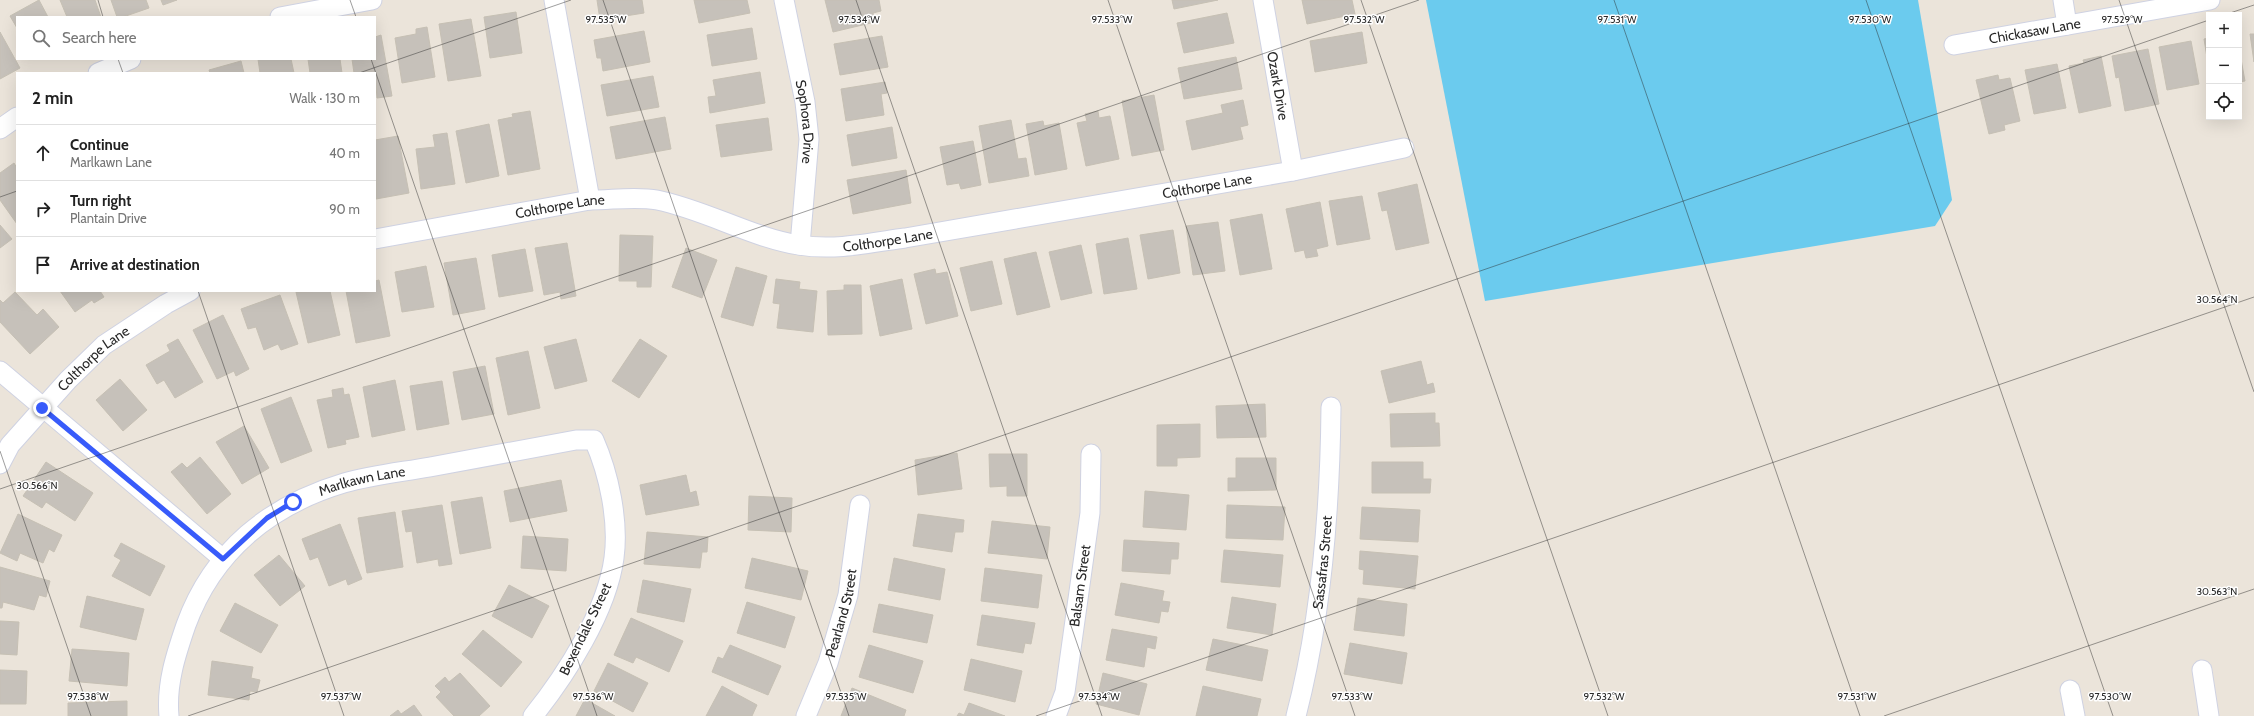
<!DOCTYPE html>
<meta charset="utf-8">
<style>
body{margin:0;font-family:Cabin,sans-serif;background:#f6f6f6;color:#222}
.controls{position:absolute;right:12px;top:12px;display:grid;overflow:hidden;border-radius:0px;box-shadow:0 4px 16px #0002}
.controls button{width:36px;height:36px;display:grid;place-items:center;padding:0;border:0;border-bottom:1px solid #e0e0e0;background:#fff;color:#222;font:20px sans-serif}
.stop{position:absolute;width:12px;height:12px;margin:-9px;border:3px solid #385bfa;border-radius:50%;background:#fff}
.stop.end{background:#385bfa;border-color:#fff;box-shadow:0 1px 4px #0008}
.list{margin:0;padding:0;list-style:none}
h2{display:flex;justify-content:space-between;align-items:center;height:52px;margin:0;padding:0 16px;font-size:17px}
h2 small{font-size:13px;font-weight:400;color:#767676}
.list li{display:grid;grid-template-columns:26px 1fr auto;gap:12px;align-items:center;box-sizing:border-box;height:56px;padding:0 16px;border-top:1px solid #e0e0e0}
.list b{display:block;font-size:15px;white-space:nowrap}
.list p{margin:0;font-size:13px;white-space:nowrap;color:#767676}
.list em{font-size:13px;font-style:normal;color:#767676}
.icon{flex:none;width:22px;height:22px;fill:none;stroke:currentColor;stroke-width:2;stroke-linecap:round;stroke-linejoin:round}
.map{position:relative;flex:none;width:2254px;height:716px;overflow:hidden}
.search{position:absolute;background:#fff;box-shadow:0 4px 16px #0002;left:16px;top:16px;width:360px;height:44px;display:flex;align-items:center;gap:10px;box-sizing:border-box;padding:0 14px;border-radius:0px;color:#767676;font-size:15px}
.panel{position:absolute;background:#fff;box-shadow:0 4px 16px #0002;left:16px;top:72px;width:360px;height:220px;border-radius:0px}
.map>svg:first-child{display:block}
.water{fill:#6bcbee}
.building{fill:#c6c1ba;stroke:#c6c0b4}
.lines{fill:none;stroke-linecap:round;stroke-linejoin:round}
.minor-casing{stroke:#cfd2e2;stroke-width:21}
.minor{stroke:#fff;stroke-width:19}
.route{stroke:#385bfa;stroke-width:5}
.ticks{fill:none;stroke:#282828;stroke-width:1;stroke-opacity:0.45}
.labels{text-anchor:middle;dominant-baseline:central;stroke-width:3;stroke-linejoin:round;paint-order:stroke}
.street-label{font-size:14px;fill:#282828;stroke:#fff}
.ticks-label{font-size:10px;text-anchor:middle;fill:#282828;stroke:#fff;stroke-width:3;stroke-linejoin:round;paint-order:stroke}
</style>
<div class="map">
<svg width="2254" height="716" viewBox="0 0 2254 716">
<rect width="100%" height="100%" fill="#ebe4da"/>
<path class="water" d="M1426,0H1918L1952,200L1935,226L1485,301Z"/>
<path class="building" d="M39,0L48,17H17V28L10,16Z
M60,0H95L101,17H67Z
M111,0H146L149,8L123,17H117Z
M161,0H177L163,5Z
M597,0H642L644,13L600,20Z
M694,0H747L750,13L699,23Z
M825,0H879L881,11L873,13L875,22L833,32Z
M1172,0H1218L1174,9Z
M1302,0H1352L1355,14L1307,24Z
M516,12L522,53L490,58L484,17Z
M1227,13L1234,43L1184,53L1177,23Z
M471,19L481,76L448,81L439,24Z
M427,27L435,77L402,83L395,38L416,34V29Z
M752,28L757,59L712,66L707,35Z
M644,31L650,62L603,71L601,58H597L594,40Z
M0,32L20,68L0,79Z
M1362,32L1367,63L1315,72L1310,41Z
M2250,34H2254V62Z
M381,35L392,96L377,98L375,73H354L352,59H375V37Z
M882,36L888,67L840,75L834,44Z
M2209,38V70L2204,39Z
M2191,41L2199,84L2167,90L2159,47Z
M2239,48L2245,81L2239,82Z
M2148,49L2159,104L2125,111L2119,77L2116,78L2112,56Z
M2101,56L2111,106L2079,113L2069,66L2084,63L2083,60Z
M1236,57L1242,89L1184,99L1178,68Z
M258,59H291L294,73H260Z
M308,59H340L342,73H310Z
M241,61L244,73H210L209,70Z
M2057,64L2066,108L2034,114L2025,70Z
M760,72L765,103L710,113L708,97L716,96L713,80Z
M1998,75L1999,80L2010,78L2020,121L2004,125L2005,130L1989,134L1976,80Z
M653,76L659,107L607,116L601,85Z
M885,82L887,93L881,94L884,115L846,121L841,89Z
M1154,95L1164,150L1132,156L1122,101Z
M1243,100L1248,125L1240,127L1243,139L1192,150L1186,121L1223,113L1221,105Z
M530,111L540,169L508,175L498,120L513,117L512,114Z
M1098,111L1099,118L1110,116L1119,159L1086,166L1077,123L1087,121L1085,114Z
M665,117L671,149L616,159L610,127Z
M768,118L772,150L721,157L716,125Z
M1011,120L1018,159L1026,158L1029,176L989,183L979,126Z
M1043,121L1044,126L1059,123L1067,169L1035,175L1026,124Z
M489,124L499,176L466,183L456,131Z
M892,127L897,158L852,166L847,135Z
M447,133L455,184L421,189L416,149L435,147L433,135Z
M398,136L409,193L376,199L375,140Z
M973,141L981,185L961,189L959,183L947,185L940,147Z
M14,163L17,168V224L0,200V173Z
M906,170L911,203L853,214L847,180Z
M1417,184L1429,243L1396,250L1387,210L1382,211L1378,193Z
M1362,196L1370,239L1337,245L1329,201Z
M1320,202L1328,246L1316,249L1318,256L1306,258L1304,250L1295,252L1286,209Z
M1262,214L1272,269L1240,275L1230,220Z
M1218,222L1225,271L1193,275L1186,226Z
M0,225L12,239L0,248Z
M1173,230L1180,273L1148,279L1140,235Z
M620,235L653,236L651,287H637V281H619Z
M1128,238L1137,289L1104,294L1096,244Z
M567,243L576,296L561,299L560,292L544,295L535,248Z
M1081,245L1092,293L1061,300L1049,252Z
M686,248L717,260L702,298L672,287Z
M525,249L533,291L499,297L492,255Z
M1036,252L1050,307L1017,315L1004,259Z
M476,258L485,309L453,315L444,263Z
M992,261L1002,304L971,311L960,268Z
M426,266L434,307L402,312L395,272Z
M736,267L767,276L753,326L721,317Z
M935,269L936,274L947,272L958,316L926,324L914,274Z
M776,279L800,282L799,289L817,291L813,332L777,328L780,304L773,303Z
M902,279L912,329L880,336L870,286Z
M379,280L390,336L356,343L346,291H375V281Z
M844,285H861L862,334L828,335L827,291L844,290Z
M60,291H100L104,297L94,303L92,300L75,312Z
M330,291L340,335L308,343L296,292Z
M15,292L37,315L43,309L59,327L30,354L0,322V300L3,303Z
M280,295L298,344L281,350L278,344L264,350L256,327L248,329L241,309Z
M223,315L249,369L236,376L234,371L217,379L193,330Z
M178,339L203,382L175,398L164,380L157,384L146,365L170,351L167,345Z
M576,339L587,381L555,389L544,347Z
M640,339L667,356L639,398L612,381Z
M528,351L540,408L508,415L496,358Z
M1421,361L1427,385L1433,383L1435,392L1389,403L1381,371Z
M485,366L494,414L462,420L453,372Z
M120,379L147,410L123,431L96,400Z
M395,380L405,430L372,437L363,387Z
M442,381L449,424L417,430L410,386Z
M343,388L344,395L349,394L359,437L345,440L346,444L328,448L317,400L333,397L332,390Z
M291,397L312,451L281,463L261,409Z
M1265,404L1266,437L1217,438L1216,406Z
M1435,413V423H1439L1440,446L1391,447L1390,414Z
M1200,424V457L1177,458V466H1157V425Z
M244,426L269,468L242,484L216,442Z
M957,453L962,489L918,495L915,460Z
M989,454H1027V496H1007V486L990,487Z
M200,457L231,494L207,514L171,472L182,463L187,468Z
M1236,458H1276V490L1228,491V478H1236Z
M46,462L93,493L75,521L46,502L42,508L23,496Z
M1372,462H1423V479H1431L1430,493H1372Z
M686,475L690,493L696,491L699,505L646,515L640,485Z
M561,480L567,511L510,522L504,491Z
M1145,491L1189,495L1186,530L1143,527Z
M749,496L792,498L791,532L748,530Z
M482,497L491,548L460,554L451,502Z
M442,505L452,564L439,566L438,559L417,563L412,531L406,532L402,511Z
M1227,505L1285,507L1283,540L1226,538Z
M1362,507L1420,510L1418,542L1360,539Z
M395,512L403,567L367,573L358,518Z
M18,514L62,535L54,552L49,549L43,563L20,553L17,561L0,553Z
M918,514L964,520L963,532H955L952,552L913,546Z
M992,521L1050,527L1047,559L988,553Z
M340,524L362,579L348,585L346,579L329,586L318,557L310,560L302,539Z
M647,532L708,537L707,552H702L700,568L644,564Z
M523,536L568,539L566,571L521,568Z
M1124,540L1179,543L1178,559H1171L1170,574L1122,571Z
M121,543L165,566L150,596L112,576L121,560L114,556Z
M1224,550L1283,555L1280,587L1221,582Z
M1360,551L1418,556L1415,589L1363,584L1364,570L1359,569Z
M279,555L305,586L280,606L254,575Z
M752,558L808,571L801,600L745,588Z
M894,558L945,569L940,600L888,590Z
M0,567L50,581L46,597L39,595L34,610L3,602L2,608H0Z
M985,568L1042,575L1038,608L981,601Z
M643,580L691,589L684,622L637,612Z
M1121,583L1164,591L1162,601L1170,602L1168,612L1161,611L1159,623L1115,615Z
M509,585L549,606L532,638L492,616Z
M87,596L144,609L136,640L80,627Z
M1232,597L1276,604L1272,635L1227,628Z
M1358,598L1407,604L1404,636L1354,630Z
M747,602L795,617L785,648L737,633Z
M235,603L278,625L261,653L220,631Z
M879,604L933,615L927,643L873,632Z
M982,615L1035,623L1031,644L1025,643L1023,653L977,645Z
M631,618L683,641L669,672L636,657L633,663L614,655Z
M0,621L19,622L17,655L0,654Z
M1112,629L1157,637L1155,649L1147,647L1144,667L1106,660Z
M483,630L522,662L501,687L462,654Z
M1213,639L1268,650L1262,681L1206,670Z
M1350,643L1407,653L1402,684L1344,674Z
M730,645L781,666L768,695L712,672L718,657L723,659Z
M869,645L923,661L913,693L859,677Z
M72,649L129,653L127,686L69,681Z
M971,659L1022,671L1015,702L964,690Z
M212,661L253,667L251,678L260,680L257,692L250,691L249,700L208,695Z
M608,663L648,683L633,712L594,691Z
M0,670L27,671L26,704H0Z
M460,673L490,706L479,716H454L436,697L441,692L435,686L445,677L449,682Z
M1103,673L1147,684L1139,715L1096,704Z
M722,686L757,705L752,716H706Z
M1203,686L1261,699L1257,716H1196Z
M852,688L906,710L904,716H841Z
M585,699L615,716H576Z
M127,701V716H68V703Z
M969,703L1005,716H957L959,713L964,715Z
M414,705L422,716H390L398,710L401,714Z"/>
<g class="lines">
<g class="minor-casing">
<g id="minor">
<path d="M554,0L590,200"/>
<path id="s1" d="M784,0L805,102L809,139L800,245"/>
<path id="s2" d="M1263,0L1293,171"/>
<path d="M2063,0L2067,25"/>
<path d="M280,17L372,0"/>
<path id="s3" d="M1954,45L2210,0"/>
<path d="M98,73L131,59"/>
<path d="M0,129L17,117"/>
<path id="s4" d="M375,239L590,200C612,200 636,196 657,200C706,210 750,237 799,245C834,251 870,243 905,238L1293,171L1404,148"/>
<path d="M0,371L223,559"/>
<path id="s5" d="M0,464L10,445L68,380L104,345L166,304L190,291"/>
<path d="M2202,670L2209,716"/>
<path d="M2070,690L2075,716"/>
<path id="s6" d="M169,716C166,684 176,654 186,625C213,551 270,505 344,483C372,475 402,472 430,467C479,458 528,449 576,440H594C609,474 619,521 614,558C607,611 566,675 533,716"/>
<path id="s7" d="M806,716L828,663L848,595L860,505"/>
<path id="s8" d="M1056,716L1065,692L1090,513L1091,454"/>
<path id="s9" d="M1296,716C1322,616 1330,511 1331,407"/>
</g>
</g>
<use href="#minor" class="minor"/>
</g>
<g class="lines">
<path class="route" d="M42,408L223,559L267,518L293,502"/>
</g>
<path class="ticks" d="M98,0L103,17M350,0L356,17M603,0L849,716M856,0L1102,716M1108,0L1355,716M1361,0L1608,716M1614,0L1860,716M1866,0L2113,716M2119,0L2254,392M2224,15L2254,5M118,59L123,73M371,59L597,716M359,73L571,0M0,197L17,191M198,291L344,716M0,451L91,716M0,489L1419,0M188,716L2209,20M1036,716L2254,297M1884,716L2254,589"/>
<g class="labels">
<g class="street-label">
<text stroke="none"><textPath href="#s3" startOffset="82">Chickasaw Lane</textPath></text>
<text stroke="none"><textPath href="#s2" startOffset="87">Ozark Drive</textPath></text>
<text stroke="none"><textPath href="#s1" startOffset="124">Sophora Drive</textPath></text>
<text stroke="none"><textPath href="#s4" startOffset="848">Colthorpe Lane</textPath></text>
<text stroke="none"><textPath href="#s4" startOffset="188">Colthorpe Lane</textPath></text>
<text stroke="none"><textPath href="#s4" startOffset="524">Colthorpe Lane</textPath></text>
<text stroke="none"><textPath href="#s5" startOffset="142">Colthorpe Lane</textPath></text>
<text stroke="none"><textPath href="#s6" startOffset="332">Marlkawn Lane</textPath></text>
<text stroke="none"><textPath href="#s9" startOffset="156">Sassafras Street</textPath></text>
<text stroke="none"><textPath href="#s8" startOffset="133">Balsam Street</textPath></text>
<text stroke="none"><textPath href="#s7" startOffset="109">Pearland Street</textPath></text>
<text transform="translate(585 629) rotate(-64)">Bexendale Street</text>
</g>
</g>
<g class="ticks-label">
<text x="1870" y="23">97.530°W</text>
<text x="2122" y="23">97.529°W</text>
<text x="606" y="23">97.535°W</text>
<text x="859" y="23">97.534°W</text>
<text x="1112" y="23">97.533°W</text>
<text x="1364" y="23">97.532°W</text>
<text x="1617" y="23">97.531°W</text>
<text x="2217" y="303">30.564°N</text>
<text x="37" y="489">30.566°N</text>
<text x="2217" y="595">30.563°N</text>
<text x="88" y="700">97.538°W</text>
<text x="341" y="700">97.537°W</text>
<text x="593" y="700">97.536°W</text>
<text x="846" y="700">97.535°W</text>
<text x="1099" y="700">97.534°W</text>
<text x="1352" y="700">97.533°W</text>
<text x="1604" y="700">97.532°W</text>
<text x="1857" y="700">97.531°W</text>
<text x="2110" y="700">97.530°W</text>
</g>
</svg>
<div class="controls">
<button>+</button>
<button>−</button>
<button><svg class="icon" aria-label="locate" viewBox="0 0 24 24"><circle cx="12" cy="12" r="6"/><path d="M12 2v4M12 18v4M2 12h4M18 12h4"/></svg></button>
</div>
<div class="stop" style="left:293px;top:502px"></div>
<div class="stop end" style="left:42px;top:408px"></div>
<div class="search"><svg class="icon" aria-label="search" viewBox="0 0 24 24"><circle cx="10" cy="10" r="6"/><path d="M15 15l6 6"/></svg>Search here</div>
<section class="panel">
<h2>2 min<small>Walk · 130 m</small></h2>
<ul class="list">
<li><svg class="icon" aria-label="ahead" viewBox="0 0 24 24"><path d="M12 20V5M6 11l6-6 6 6"/></svg><div><b>Continue</b><p>Marlkawn Lane</p></div><em>40 m</em></li>
<li><svg class="icon" aria-label="right" viewBox="0 0 24 24"><path d="M7 20v-9h11M14 6l5 5-5 5"/></svg><div><b>Turn right</b><p>Plantain Drive</p></div><em>90 m</em></li>
<li><svg class="icon" aria-label="arrive" viewBox="0 0 24 24"><path d="M6 21V4h12l-3 4 3 4H6"/></svg><div><b>Arrive at destination</b></div></li>
</ul>
</section>
</div>
